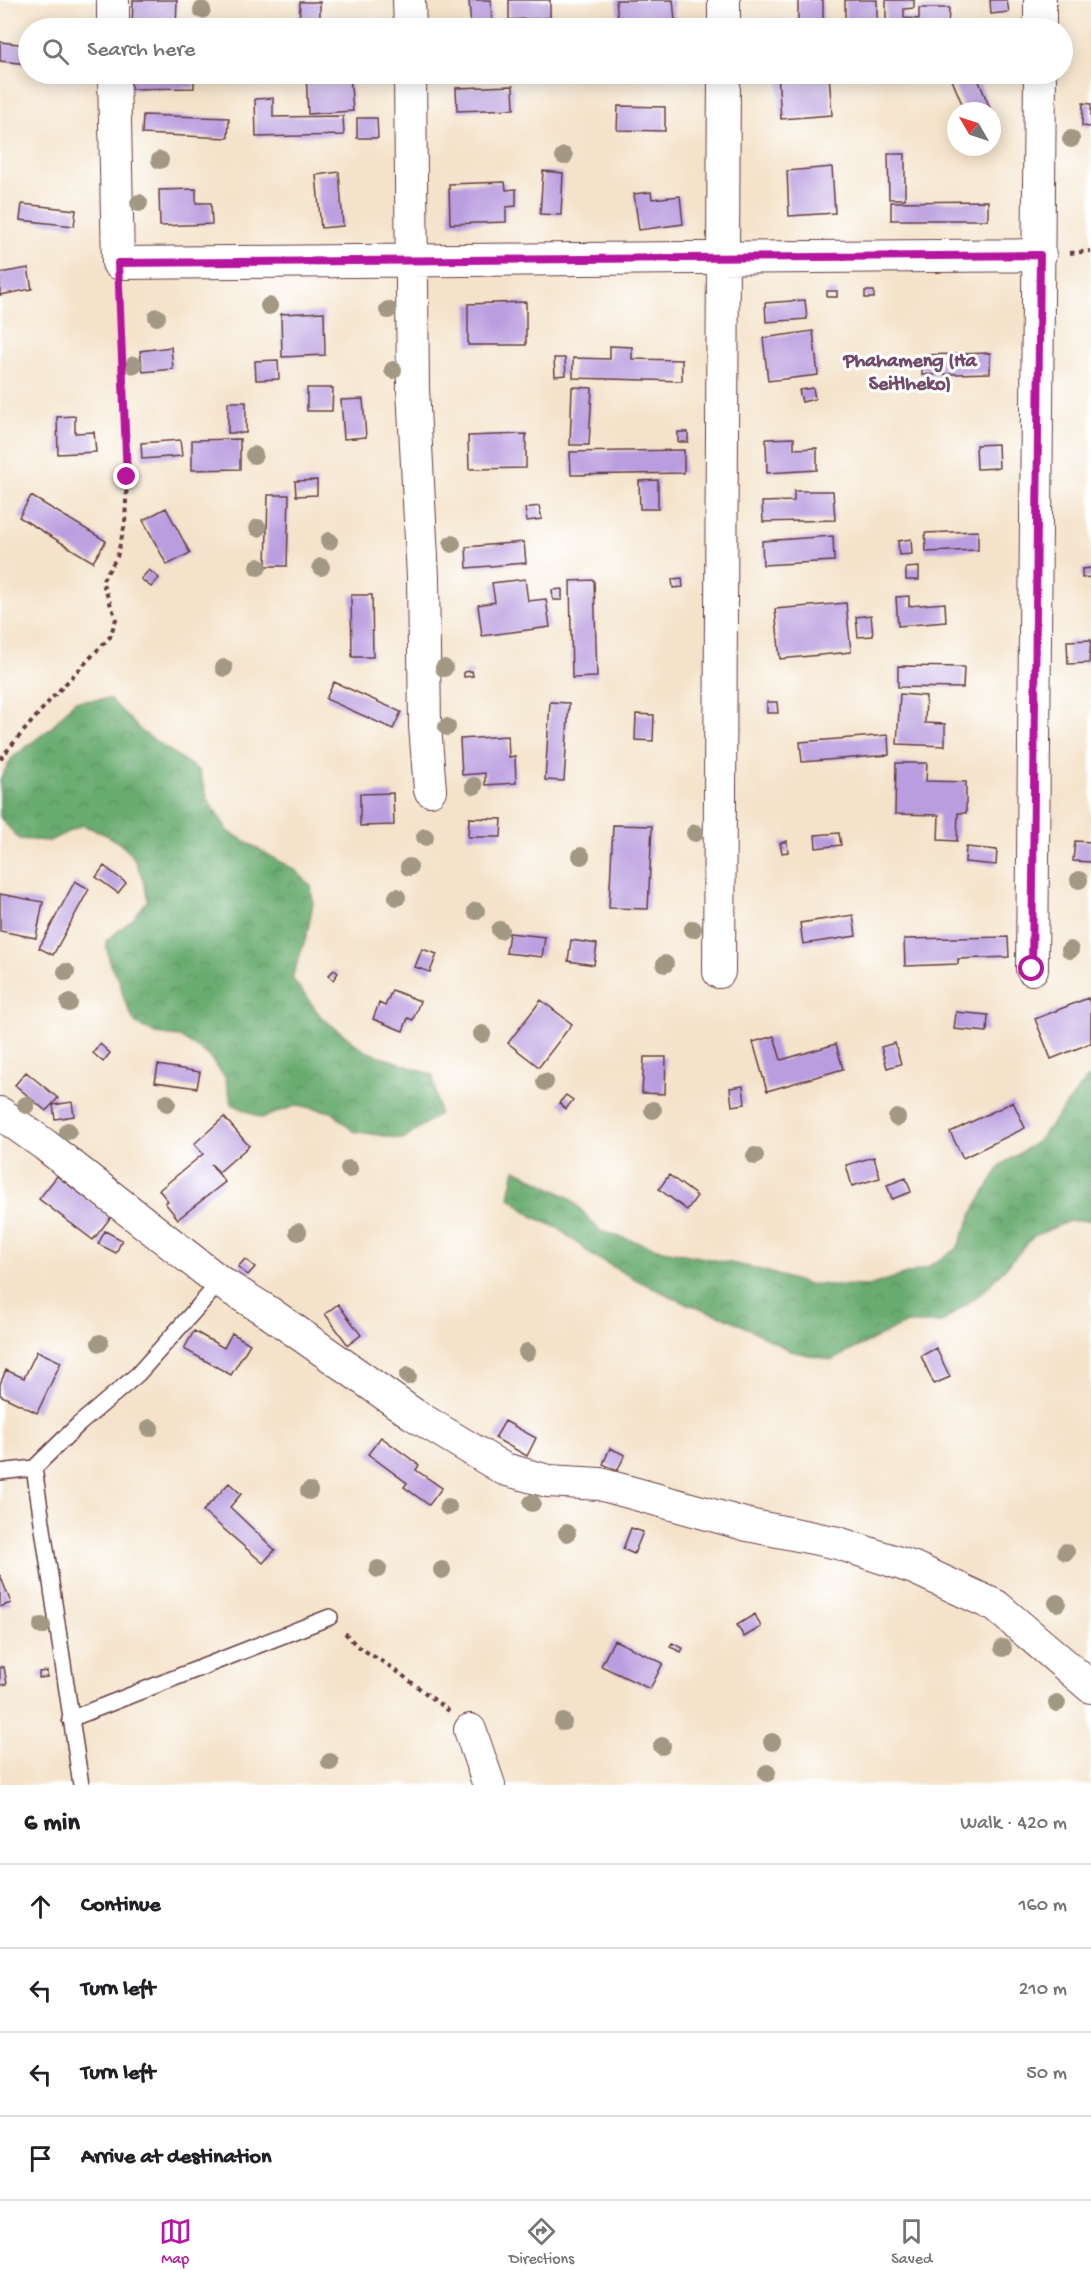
<!DOCTYPE html>
<meta charset="utf-8">
<style>
body{margin:0;font-family:"Gochi Hand",sans-serif;background:#f6f6f6;color:#202124}
.compass{position:absolute;left:947px;top:102px;width:54px;height:54px;border-radius:50%;background:#fff;box-shadow:0 3px 15px #0003;rotate:309deg}
.stop{position:absolute;width:18px;height:18px;margin:-14px;border:4px solid #b5179e;border-radius:50%;background:#fff}
.stop.end{background:#b5179e;border-color:#fff;box-shadow:0 2px 6px #0008}
.list{margin:0;padding:0;list-style:none}
h2{display:flex;justify-content:space-between;align-items:center;height:78px;margin:0;padding:0 24px;font-size:26px}
h2 small{font-size:20px;font-weight:400;color:#757577}
.list li{display:grid;grid-template-columns:39px 1fr auto;gap:18px;align-items:center;box-sizing:border-box;height:84px;padding:0 24px;border-top:2px solid #e0e0e0}
.list b{display:block;font-size:22px;white-space:nowrap}
.list em{font-size:20px;font-style:normal;color:#757577}
.icon{flex:none;width:33px;height:33px;fill:none;stroke:currentColor;stroke-width:2;stroke-linecap:round;stroke-linejoin:round}
.map{position:relative;flex:none;width:1091px;height:1785px;overflow:hidden}
.search{position:absolute;background:#fff;box-shadow:0 3px 15px #0003;left:18px;right:18px;top:18px;height:66px;display:flex;align-items:center;gap:15px;box-sizing:border-box;padding:0 21px;border-radius:33px;color:#757577;font-size:22px}
.sheet{height:414px;background:#fff}
nav{display:flex;justify-content:space-around;align-items:center;box-sizing:border-box;height:84px;border-top:2px solid #e0e0e0;background:#fff;font-size:16px;color:#757577}
nav a{display:grid;justify-items:center;gap:3px}
nav .on{color:#b5179e}
.map>svg:first-child{display:block}
.forest{fill:url(#forest-crowns);stroke:#5a664e;stroke-width:1.5}
.building{fill:#ba9ddf}
.lines{fill:none;stroke-linecap:round;stroke-linejoin:round}
.lane-casing{stroke:#643c43;stroke-width:18}
.street-casing{stroke:#643c43;stroke-width:34}
.path{stroke:#643c43;stroke-width:4;stroke-dasharray:4.5 4.5;stroke-linecap:butt}
.lane{stroke:#fff;stroke-width:15}
.street{stroke:#fff;stroke-width:32}
.tree{fill:#a29883}
.route{stroke:#b5179e;stroke-width:8}
.labels{text-anchor:middle;dominant-baseline:central;stroke-width:6;stroke-linejoin:round;paint-order:stroke}
.neighbourhood-label{font-size:20px;font-weight:bold;fill:#714b6a;stroke:#fff}
</style>
<div class="map">
<svg width="1091" height="1785" viewBox="0 0 1091 1785">
<defs>
<pattern id="forest-crowns" width="20" height="18" patternUnits="userSpaceOnUse" patternTransform="scale(1.5)"><rect width="20" height="18" fill="#69ac70"/><path d="M2 6a3 3 0 1 1 6 0M12 15a3 3 0 1 1 6 0" fill="none" stroke="#588b5c"/></pattern>
</defs>
<rect width="100%" height="100%" fill="#fff"/>
<filter id="ink" filterUnits="userSpaceOnUse"><feTurbulence type="fractalNoise" baseFrequency=".0167" numOctaves="2"/><feDisplacementMap in="SourceGraphic" scale="12" xChannelSelector="R" yChannelSelector="G"/><feConvolveMatrix kernelMatrix="1 2 1 2 8 2 1 2 1" color-interpolation-filters="sRGB"/></filter>
<filter id="wash" filterUnits="userSpaceOnUse"><feTurbulence type="fractalNoise" baseFrequency=".008" numOctaves="4" result="noise"/><feDisplacementMap in="SourceGraphic" scale="24" xChannelSelector="R" yChannelSelector="G"/><feGaussianBlur stdDeviation="1.35" result="paint"/><feColorMatrix in="noise" values="0 0 0 0 0 0 0 0 0 0 0 0 0 0 0 0 0 1.4 0 .05"/><feComposite in="paint" operator="in"/></filter>
<g filter="url(#wash)">
<rect width="100%" height="100%" fill="#f4e3ca"/>
<path class="forest" d="M110,699L141,731L199,771L209,802L229,832L295,870L311,886L313,903L307,934L292,978L321,1017L365,1051L433,1075L439,1114L403,1139L353,1131L332,1112L298,1105L261,1118L232,1104L225,1077L207,1054L180,1037L156,1034L135,1023L124,999L119,979L110,965L106,941L133,919L148,900C138,854 127,841 82,825L49,841L19,839L0,817V780L12,758L51,728L75,701Z
M1091,1078V1220L1069,1221L1034,1236L985,1290L941,1323H906L832,1360L791,1351L730,1319L683,1302L635,1279L592,1255L558,1228L534,1217L509,1197L515,1169L570,1198L600,1231L663,1250L755,1268L806,1284L868,1286L926,1268L957,1249L976,1206L1001,1165L1037,1142L1087,1079Z"/>
<g id="blocks">
<path class="building" d="M133,0H177L176,28H132Z
M469,0H491L492,28H471Z
M509,0H550V18L509,20Z
M616,0H673L675,21L619,27Z
M798,0H823V22H798Z
M845,0H877V28H845Z
M886,0H914V8L904,9V18L919,19V8H949L948,28H886Z
M990,0H1007L1009,12L991,14Z
M300,2H320V28H299Z
M0,42L28,45V64L0,61Z
M131,74H194V88L131,89Z
M268,74H281V83H268Z
M306,74H350L353,111L308,114Z
M550,74H560L561,77H551Z
M778,74H829L832,115L781,119Z
M976,74L991,111H965L950,75Z
M513,86L514,109L457,111L456,88Z
M273,98V117L343,116L344,135L256,137L255,99Z
M1083,103L1091,104V127L1082,126Z
M618,106L665,107V131L617,130Z
M143,115L229,118L228,138L142,134Z
M357,118H377L378,138H357Z
M888,154H905V199H889Z
M832,167L835,213L789,216L787,171Z
M543,171L563,173L561,215L540,214Z
M339,172L343,226L321,228L316,175Z
M505,182L506,190L516,189V206L506,207V222L450,224L449,184Z
M196,189V203H211L212,224L160,226L159,190Z
M651,192L652,199L680,196L683,224L639,230L634,194Z
M988,201V220H891V202Z
M22,204L76,210L74,226L20,220Z
M28,268L32,289L0,295V273Z
M827,291H837V297H827Z
M865,291H874V298H865Z
M805,300L807,319L766,322L765,303Z
M526,302V345H468V304Z
M324,312L325,355L282,357L281,314Z
M813,331L818,375L768,381L763,338Z
M610,346L632,347V359L682,360V381L573,378V358L610,359Z
M171,347L173,369L143,372L140,351Z
M990,353V373L922,375V355Z
M554,358H565L566,375L555,376Z
M278,360L279,379L256,380L255,361Z
M572,387L592,388L589,445H570Z
M307,388H333L332,411H307Z
M813,388L815,399L802,402L799,390Z
M363,399L366,437L344,439L341,400Z
M228,402H246V433H228Z
M75,416V433L94,432L96,452L58,454L57,417Z
M678,432H688V442H678Z
M526,434V468L469,469L468,436Z
M794,438V449L817,448V470L767,473L766,439Z
M240,439V469L192,470V440Z
M180,440L182,456L142,459L141,443Z
M998,444L999,468L977,469L976,445Z
M684,450V473L571,475L570,452Z
M317,480V495L296,496L295,481Z
M658,480V509H640L639,481Z
M794,491H833L835,520L763,522L762,502L794,501Z
M268,495H289L287,566H266Z
M31,496L106,541L93,562L19,517Z
M539,506L542,519L527,521L525,508Z
M166,508L190,553L167,565L143,520Z
M978,531V550L926,552L925,533Z
M833,536L834,561L763,565L762,541Z
M911,539L912,554L899,555L898,541Z
M524,542L526,563L467,568L466,547Z
M919,567V580H906V568Z
M1091,568V577L1082,578V569Z
M149,570L159,578L151,587L141,579Z
M682,578L683,587L673,588L672,579Z
M525,579L528,601L546,599L550,627L482,636L478,605L495,602L492,583Z
M594,580L597,677L572,678L570,581Z
M562,589V600H553L552,590Z
M351,595H372L373,657H352Z
M909,596V606L945,603L946,622L898,626L896,597Z
M846,603L851,652L780,659L775,609Z
M871,615L873,636L858,637L856,617Z
M1091,640L1089,663L1068,664L1067,641Z
M898,666L964,667L963,688L898,687Z
M472,671L473,676L464,677V672Z
M334,682L401,712L393,729L326,699Z
M900,694L926,696L925,723L945,724V746L897,744Z
M550,702L569,703L564,781L545,780Z
M767,702H777L778,713H767Z
M636,714L654,715L653,741L635,740Z
M888,735L889,755L802,762L800,742Z
M508,736L509,757L515,756L516,783L485,785V773L462,775L460,739Z
M896,763H927L926,781L966,782V813H958L957,841L938,840L939,815L895,814Z
M393,793L394,825L360,826V794Z
M469,818L502,819L501,837H468Z
M613,825L652,826L648,909L609,908Z
M839,833L841,845L816,848L815,835Z
M787,841L788,852L782,853L780,843Z
M1075,841L1091,842V862L1073,861Z
M966,847L997,850L996,865L965,862Z
M104,866L126,883L118,893L96,877Z
M75,881L89,889L53,955L39,948Z
M0,894L43,902L36,938L0,931Z
M853,915L856,936L803,944L800,923Z
M509,933L545,937L542,957L506,953Z
M1008,937L1009,957L958,959V964L905,966L904,939Z
M571,940L597,944L594,965L568,961Z
M422,949L437,954L430,972L415,967Z
M334,970L338,973L333,980L328,976Z
M392,990L420,1001L413,1020L408,1018L403,1031L373,1019L379,1003L385,1006Z
M1088,998L1091,1006V1043L1051,1059L1035,1019Z
M541,1000L572,1024L539,1067L508,1043Z
M956,1012L988,1015L987,1032L954,1029Z
M774,1036L781,1060L836,1044L843,1069L767,1091L753,1042Z
M895,1043L901,1064L887,1068L881,1047Z
M100,1044L110,1053L103,1062L93,1053Z
M644,1057H666L665,1094L642,1093Z
M158,1065L200,1072L197,1088L155,1082Z
M26,1072L58,1098L46,1111L15,1085Z
M743,1086L745,1104L732,1106L730,1088Z
M566,1095L573,1100L566,1109L559,1103Z
M72,1102L74,1116L55,1119L53,1105Z
M1013,1102L1025,1128L963,1158L950,1132Z
M224,1117L249,1146L219,1172L211,1164L225,1182L178,1219L165,1203L168,1201L159,1190L203,1154L194,1144Z
M874,1157L880,1178L852,1186L846,1165Z
M669,1175L697,1196L687,1210L659,1189Z
M57,1176L111,1217L93,1240L39,1199Z
M906,1178L911,1192L892,1199L887,1185Z
M105,1231L122,1240L116,1253L98,1244Z
M245,1259L255,1267L248,1275L238,1267Z
M338,1304L361,1335L348,1345L325,1314Z
M194,1331L224,1348L232,1333L250,1344L231,1375L184,1349Z
M936,1348L950,1377L934,1384L921,1356Z
M37,1351L61,1362L37,1413L0,1395V1384L6,1370L24,1378Z
M505,1421L536,1438L527,1456L495,1438Z
M381,1437L419,1465L416,1470L442,1488L429,1505L404,1487L407,1483L368,1454Z
M610,1448L625,1455L617,1471L603,1464Z
M229,1483L241,1494L230,1507L275,1550L263,1563L203,1511Z
M631,1528L643,1532L634,1554L623,1549Z
M0,1575L11,1603L0,1607Z
M755,1614L761,1627L744,1637L737,1625Z
M614,1640L663,1663L650,1689L601,1666Z
M672,1643L683,1648L681,1652L670,1647Z
M0,1667H4L7,1684L0,1685Z
M47,1671V1677L39,1678V1672Z"/>
</g>
</g>
<g filter="url(#ink)">
<use href="#blocks" fill-opacity="0" stroke="#643c43" stroke-width="1.5"/>
<g class="lines">
<g class="lane-casing">
<path id="lane" d="M34,1468L81,1785
M0,1472L34,1468L78,1425L138,1374L220,1282
M70,1719L330,1617"/>
</g>
<g class="street-casing">
<path id="street" d="M113,0V28
M409,0L410,28
M724,0V28
M1040,28V0
M114,74L118,263L1040,255
M410,74L413,389L423,577L425,726L430,790
M1032,969L1040,74
M719,972L724,74
M0,1113L45,1145L220,1282L267,1311L413,1414L504,1469L548,1481L600,1484L748,1525L838,1543L914,1568L996,1606L1091,1687
M470,1730L489,1785"/>
</g>
<path class="path" d="M1070,253L1091,251
M0,759L51,699L110,637L116,619L102,581L117,557L125,524L127,477L120,292
M345,1633L357,1646L394,1669L449,1711"/>
<use href="#lane" class="lane"/>
<use href="#street" class="street"/>
</g>
<g class="tree">
<circle cx="202" cy="10" r="9"/>
<circle cx="1071" cy="139" r="9"/>
<circle cx="564" cy="156" r="9"/>
<circle cx="160" cy="160" r="9"/>
<circle cx="139" cy="203" r="9"/>
<circle cx="269" cy="306" r="9"/>
<circle cx="388" cy="310" r="9"/>
<circle cx="157" cy="317" r="9"/>
<circle cx="134" cy="365" r="9"/>
<circle cx="393" cy="370" r="9"/>
<circle cx="254" cy="455" r="9"/>
<circle cx="258" cy="528" r="9"/>
<circle cx="329" cy="541" r="9"/>
<circle cx="452" cy="544" r="9"/>
<circle cx="258" cy="567" r="9"/>
<circle cx="321" cy="567" r="9"/>
<circle cx="224" cy="668" r="9"/>
<circle cx="444" cy="668" r="9"/>
<circle cx="447" cy="727" r="9"/>
<circle cx="474" cy="786" r="9"/>
<circle cx="695" cy="833" r="9"/>
<circle cx="425" cy="837" r="9"/>
<circle cx="581" cy="856" r="9"/>
<circle cx="409" cy="867" r="9"/>
<circle cx="1079" cy="880" r="9"/>
<circle cx="397" cy="897" r="9"/>
<circle cx="476" cy="911" r="9"/>
<circle cx="693" cy="929" r="9"/>
<circle cx="500" cy="930" r="9"/>
<circle cx="1070" cy="950" r="9"/>
<circle cx="665" cy="964" r="9"/>
<circle cx="66" cy="972" r="9"/>
<circle cx="69" cy="1003" r="9"/>
<circle cx="482" cy="1034" r="9"/>
<circle cx="545" cy="1082" r="9"/>
<circle cx="167" cy="1103" r="9"/>
<circle cx="26" cy="1105" r="9"/>
<circle cx="653" cy="1110" r="9"/>
<circle cx="897" cy="1118" r="9"/>
<circle cx="68" cy="1131" r="9"/>
<circle cx="755" cy="1156" r="9"/>
<circle cx="349" cy="1169" r="9"/>
<circle cx="298" cy="1232" r="9"/>
<circle cx="100" cy="1343" r="9"/>
<circle cx="527" cy="1352" r="9"/>
<circle cx="408" cy="1376" r="9"/>
<circle cx="150" cy="1428" r="9"/>
<circle cx="309" cy="1491" r="9"/>
<circle cx="532" cy="1503" r="9"/>
<circle cx="448" cy="1507" r="9"/>
<circle cx="567" cy="1533" r="9"/>
<circle cx="1066" cy="1552" r="9"/>
<circle cx="378" cy="1569" r="9"/>
<circle cx="442" cy="1570" r="9"/>
<circle cx="1057" cy="1603" r="9"/>
<circle cx="42" cy="1626" r="9"/>
<circle cx="1003" cy="1648" r="9"/>
<circle cx="1057" cy="1703" r="9"/>
<circle cx="563" cy="1722" r="9"/>
<circle cx="772" cy="1742" r="9"/>
<circle cx="662" cy="1746" r="9"/>
<circle cx="330" cy="1762" r="9"/>
<circle cx="767" cy="1773" r="9"/>
</g>
</g>
<g class="lines" filter="url(#ink)">
<path class="route" d="M127,477L118,263L1040,255L1032,969"/>
</g>
<g class="labels">
<g class="neighbourhood-label">
<text x="910" y="362">Phahameng (Ha<tspan x="910" dy="23">Seitlheko)</tspan></text>
</g>
</g>
</svg>
<svg class="compass" viewBox="-18 -18 36 36"><path d="M0-13l5 13h-10z" fill="#e53935"/><path d="M0 13l5-13h-10z" fill="#757577"/></svg>
<div class="stop" style="left:1032px;top:969px"></div>
<div class="stop end" style="left:127px;top:477px"></div>
<div class="search"><svg class="icon" aria-label="search" viewBox="0 0 24 24"><circle cx="10" cy="10" r="6"/><path d="M15 15l6 6"/></svg>Search here</div>
</div>
<section class="sheet">
<h2>6 min<small>Walk · 420 m</small></h2>
<ul class="list">
<li><svg class="icon" aria-label="ahead" viewBox="0 0 24 24"><path d="M12 20V5M6 11l6-6 6 6"/></svg><div><b>Continue</b></div><em>160 m</em></li>
<li><svg class="icon" aria-label="left" viewBox="0 0 24 24"><path d="M17 20v-9H6M10 6l-5 5 5 5"/></svg><div><b>Turn left</b></div><em>210 m</em></li>
<li><svg class="icon" aria-label="left" viewBox="0 0 24 24"><path d="M17 20v-9H6M10 6l-5 5 5 5"/></svg><div><b>Turn left</b></div><em>50 m</em></li>
<li><svg class="icon" aria-label="arrive" viewBox="0 0 24 24"><path d="M6 21V4h12l-3 4 3 4H6"/></svg><div><b>Arrive at destination</b></div></li>
</ul>
</section>
<nav>
<a class="on"><svg class="icon" aria-label="map" viewBox="0 0 24 24"><path d="M3 6l6-2 6 2 6-2v14l-6 2-6-2-6 2zM9 4v14M15 6v14"/></svg>Map</a>
<a><svg class="icon" aria-label="directions" viewBox="0 0 24 24"><path d="M12 3l9 9-9 9-9-9zM9 14v-3h6M13 9l2 2-2 2"/></svg>Directions</a>
<a><svg class="icon" aria-label="saved" viewBox="0 0 24 24"><path d="M7 4h10v16l-5-4-5 4z"/></svg>Saved</a>
</nav>
